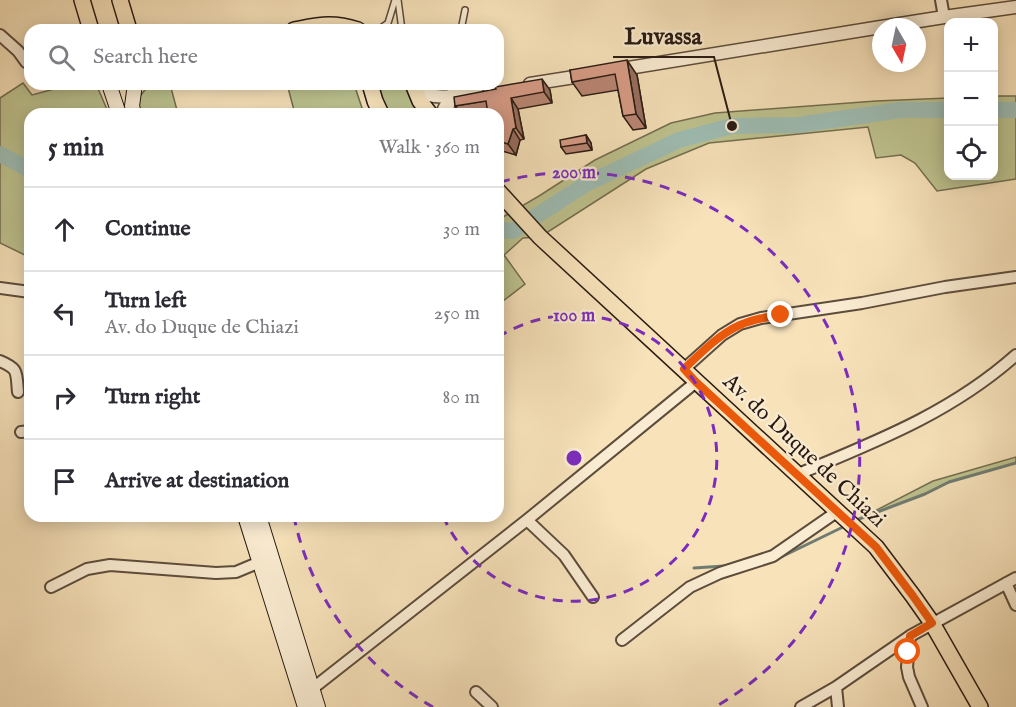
<!DOCTYPE html>
<meta charset="utf-8">
<style>
body{margin:0;font-family:"IM FELL English",serif;background:#f2f2f3;color:#2b2b33}
.controls{position:absolute;right:18px;top:18px;display:grid;overflow:hidden;border-radius:12px;box-shadow:0 3px 15px #0003}
.controls button{width:54px;height:54px;display:grid;place-items:center;padding:0;border:0;border-bottom:2px solid #e1e1e2;background:#fff;color:#2b2b33;font:30px sans-serif}
.compass{position:absolute;left:872px;top:18px;width:54px;height:54px;border-radius:50%;background:#fff;box-shadow:0 3px 15px #0003;rotate:171deg}
.stop{position:absolute;width:18px;height:18px;margin:-14px;border:4px solid #ea580c;border-radius:50%;background:#fff}
.stop.end{background:#ea580c;border-color:#fff;box-shadow:0 2px 6px #0008}
.list{margin:0;padding:0;list-style:none}
h2{display:flex;justify-content:space-between;align-items:center;height:78px;margin:0;padding:0 24px;font-size:26px}
h2 small{font-size:20px;font-weight:400;color:#7c7c81}
.list li{display:grid;grid-template-columns:39px 1fr auto;gap:18px;align-items:center;box-sizing:border-box;height:84px;padding:0 24px;border-top:2px solid #e1e1e2}
.list b{display:block;font-size:22px;white-space:nowrap}
.list p{margin:0;font-size:20px;white-space:nowrap;color:#7c7c81}
.list em{font-size:20px;font-style:normal;color:#7c7c81}
.icon{flex:none;width:33px;height:33px;fill:none;stroke:currentColor;stroke-width:2;stroke-linecap:round;stroke-linejoin:round}
.map{position:relative;flex:none;width:1016px;height:707px;overflow:hidden}
.search{position:absolute;background:#fff;box-shadow:0 3px 15px #0003;left:24px;top:24px;width:480px;height:66px;display:flex;align-items:center;gap:15px;box-sizing:border-box;padding:0 21px;border-radius:18px;color:#7c7c81;font-size:22px}
.panel{position:absolute;background:#fff;box-shadow:0 3px 15px #0003;left:24px;top:108px;width:480px;height:414px;border-radius:18px}
.map>svg:first-child{display:block}
.green{fill:#bec38f;stroke:#736e50;stroke-width:1.5}
.lines{fill:none;stroke-linecap:round;stroke-linejoin:round}
.stream{stroke:#6f7c73;stroke-width:3}
.river{stroke:#9ebdb4;stroke-width:16}
.service-casing{stroke:#5c4c3c;stroke-width:8}
.minor-casing{stroke:#5c4c3c;stroke-width:14}
.tertiary-casing{stroke:#5c4c3c;stroke-width:15}
.secondary-casing{stroke:#281a12;stroke-width:16}
.primary-casing{stroke:#281a12;stroke-width:18}
.service{stroke:#faecd2;stroke-width:5}
.minor{stroke:#faecd2;stroke-width:10}
.tertiary{stroke:#faecd2;stroke-width:12}
.secondary{stroke:#faecd2;stroke-width:14}
.primary{stroke:#f7e2ba;stroke-width:15}
.wall{fill:#bb8775;stroke:#281a12;stroke-width:1.5}
.shaded-wall{fill:#986e5f;stroke:#281a12;stroke-width:1.5}
.building{fill:#d99d88;stroke:#281a12;stroke-width:1.5}
.route{stroke:#ea580c;stroke-width:8}
.ring{fill:none;stroke:#7b2cbf;stroke-width:3;stroke-dasharray:10 8}
.labels{text-anchor:middle;dominant-baseline:central;stroke-width:4.5;stroke-linejoin:round;paint-order:stroke}
.street-label{font-size:22px;fill:#281a12;stroke:#faecd2}
.centre{fill:#7b2cbf;stroke:#faecd2;stroke-width:3}
.ring-label{font-size:18px;text-anchor:middle;font-weight:bold;fill:#7b2cbf;stroke:#faecd2;stroke-width:4.5;stroke-linejoin:round;paint-order:stroke}
.leader{fill:none;stroke:#281a12;stroke-width:2}
.callout-dot{fill:#281a12;stroke:#faecd2;stroke-width:2}
.callout-label{font-size:24px;text-anchor:middle;font-weight:bold;fill:#281a12;stroke:#faecd2;stroke-width:4.5;stroke-linejoin:round;paint-order:stroke}
</style>
<div class="map">
<svg width="1016" height="707" viewBox="0 0 1016 707">
<rect width="100%" height="100%" fill="#f7e2ba"/>
<filter id="stains"><feTurbulence type="fractalNoise" baseFrequency=".00333" numOctaves="4"/><feColorMatrix values="0 0 0 0 .2 0 0 0 0 .09 0 0 0 0 .02 0 0 0 .5 -.17"/></filter>
<radialGradient id="worn" r=".72"><stop offset=".6" stop-color="#630" stop-opacity="0"/><stop offset="1" stop-color="#630" stop-opacity=".3"/></radialGradient>
<path class="green" d="M23,83L32,95L73,84H96L109,114H30V256L29,257L0,243V98Z
M153,84H170L178,114H134L132,106L149,85Z
M287,84H354L364,114H295Z
M376,84H405L407,90L424,114H388Z
M994,96H1016V179L937,191L915,163L901,155L876,158L868,127L709,143L646,169L540,237L523,238L504,255L525,284L498,305V213L503,217L539,196L595,160L671,123L715,113L876,101L948,98V176H994Z
M1016,457V463L949,482L925,494L865,516L933,481Z"/>
<g class="lines">
<path class="stream" d="M859,519L925,494L949,482L1016,463
M777,559L843,527
M694,568L724,566"/>
<path class="river" d="M994,110H1016
M0,154L30,170
M498,230L513,231L586,184L679,140L732,126L798,125L901,110H948"/>
<g class="service-casing">
<path id="service" d="M398,0L402,30
M378,30L388,23L395,0
M461,30L465,10
M448,96L453,84"/>
</g>
<g class="minor-casing">
<path id="minor" d="M941,0L944,17
M0,35L18,51L26,62L30,64
M0,288L30,292
M0,361C19,369 16,372 18,392
M684,369L722,335L740,324L761,318L862,303L945,287L1016,277
M21,432L30,431
M796,475C875,442 951,413 1016,355
M527,520L564,555L593,597
M1006,583L1016,605
M51,587L87,569L110,565L216,573L236,572L260,562
M622,640L690,587L720,573L773,556L838,511
M836,687L838,707
M312,689L527,520L696,382
M476,692L492,707
M801,707L836,687L910,636
M922,707L909,677L907,667L910,636L1016,578"/>
</g>
<g class="tertiary-casing">
<path id="tertiary" d="M881,27L944,17L1016,7
M616,70L881,27
M530,84L587,75
M415,89C435,101 455,96 477,93
M442,114L445,107L457,97"/>
</g>
<g class="secondary-casing">
<path id="secondary" d="M109,84L119,114
M134,114L132,106L135,84
M245,516L305,707
M259,516L318,707"/>
</g>
<g class="primary-casing">
<path id="primary" d="M82,0L91,30
M120,0L129,30
M294,30C321,25 332,22 358,30
M370,84L375,101L381,114
M413,84L420,101L430,114
M498,191L540,237L876,547L913,596L932,623L980,707"/>
</g>
<use href="#service" class="service"/>
<use href="#minor" class="minor"/>
<use href="#tertiary" class="tertiary"/>
<use href="#secondary" class="secondary"/>
<use href="#primary" class="primary"/>
</g>
<path class="wall" d="M570,70L637,75L646,128L633,130L623,116L618,90L582,96L572,82Z
M550,90L552,103L518,109L524,139L520,140L516,155L498,150V114H461L455,106Z
M586,135L591,143L592,150L566,154L561,147Z"/>
<path class="shaded-wall" d="M627,60L637,75L646,128L636,114Z
M542,79L550,90L552,103L544,92Z
M511,98L518,109L524,139L516,128Z
M513,129L520,140L516,155L508,144Z
M586,135L591,143L592,150L587,143Z"/>
<path class="building" d="M627,60L636,114L623,116L615,74L572,82L570,70Z
M542,79L544,92L511,98L516,128L513,129L508,144L498,141V114H488L486,101L455,106L454,97L496,89L495,87Z
M586,135L587,143L561,147L560,140Z"/>
<g class="lines">
<path class="route" d="M781,315C767,317 753,319 740,325C718,335 701,353 684,369L696,382L876,547L913,596L932,623L910,636L908,652"/>
</g>
<g class="ring">
<path d="M498 337A143 143 0 1 1 443 516"/>
<path d="M433 707A286 286 0 0 1 294 517M500 182A286 286 0 0 1 715 707"/>
</g>
<g class="labels">
<g class="street-label">
<text transform="translate(804 451) rotate(43)">Av. do Duque de Chiazi</text>
</g>
</g>
<circle cx="574" cy="458" r="9" class="centre"/>
<g class="ring-label">
<text x="574" y="178">200 m</text>
<text x="574" y="321">100 m</text>
</g>
<path class="leader" d="M732 126L714 57H613"/>
<circle class="callout-dot" cx="732" cy="126" r="6"/>
<g class="callout-label">
<text x="663" y="44">Luvassa</text>
</g>
<rect width="100%" height="100%" filter="url(#stains)"/>
<rect width="100%" height="100%" fill="url(#worn)"/>
</svg>
<div class="controls">
<button>+</button>
<button>−</button>
<button><svg class="icon" aria-label="locate" viewBox="0 0 24 24"><circle cx="12" cy="12" r="6"/><path d="M12 2v4M12 18v4M2 12h4M18 12h4"/></svg></button>
</div>
<svg class="compass" viewBox="-18 -18 36 36"><path d="M0-13l5 13h-10z" fill="#e53935"/><path d="M0 13l5-13h-10z" fill="#7c7c81"/></svg>
<div class="stop" style="left:908px;top:652px"></div>
<div class="stop end" style="left:781px;top:315px"></div>
<div class="search"><svg class="icon" aria-label="search" viewBox="0 0 24 24"><circle cx="10" cy="10" r="6"/><path d="M15 15l6 6"/></svg>Search here</div>
<section class="panel">
<h2>5 min<small>Walk · 360 m</small></h2>
<ul class="list">
<li><svg class="icon" aria-label="ahead" viewBox="0 0 24 24"><path d="M12 20V5M6 11l6-6 6 6"/></svg><div><b>Continue</b></div><em>30 m</em></li>
<li><svg class="icon" aria-label="left" viewBox="0 0 24 24"><path d="M17 20v-9H6M10 6l-5 5 5 5"/></svg><div><b>Turn left</b><p>Av. do Duque de Chiazi</p></div><em>250 m</em></li>
<li><svg class="icon" aria-label="right" viewBox="0 0 24 24"><path d="M7 20v-9h11M14 6l5 5-5 5"/></svg><div><b>Turn right</b></div><em>80 m</em></li>
<li><svg class="icon" aria-label="arrive" viewBox="0 0 24 24"><path d="M6 21V4h12l-3 4 3 4H6"/></svg><div><b>Arrive at destination</b></div></li>
</ul>
</section>
</div>
